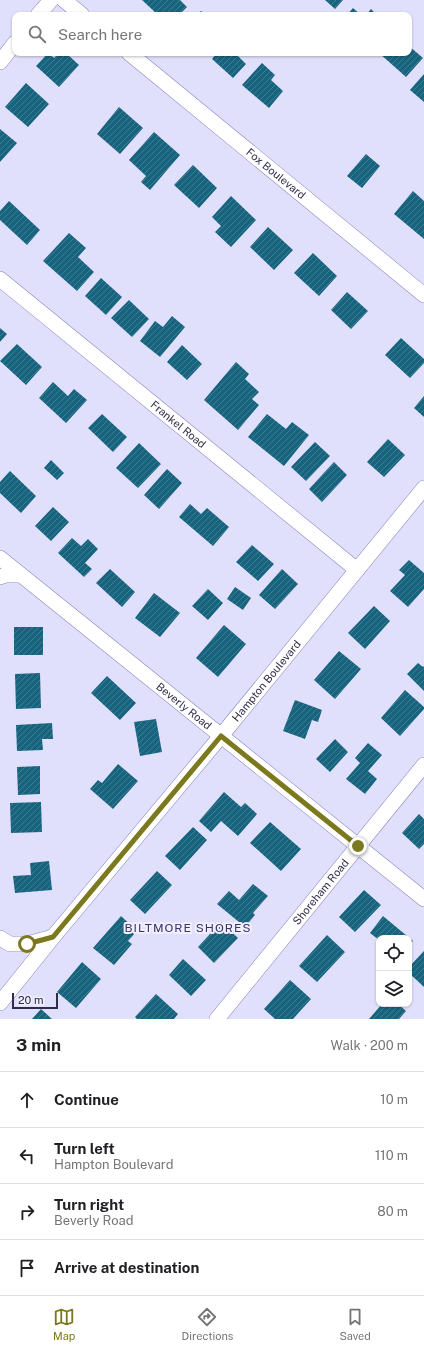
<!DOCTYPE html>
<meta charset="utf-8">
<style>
body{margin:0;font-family:"Public Sans",sans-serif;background:#f2f2f2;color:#202124}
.controls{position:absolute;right:12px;bottom:12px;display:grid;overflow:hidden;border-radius:8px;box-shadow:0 1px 3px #0004}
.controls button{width:36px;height:36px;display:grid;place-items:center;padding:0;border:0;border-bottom:1px solid #e0e0e0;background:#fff;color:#202124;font:20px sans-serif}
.scale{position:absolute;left:12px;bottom:10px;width:46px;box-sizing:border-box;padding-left:4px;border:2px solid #2f2d47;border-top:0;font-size:11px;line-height:14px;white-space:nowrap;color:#2f2d47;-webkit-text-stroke:3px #efeffd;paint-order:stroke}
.stop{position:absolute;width:12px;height:12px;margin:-9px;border:3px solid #7b781d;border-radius:50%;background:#fff}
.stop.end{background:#7b781d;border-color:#fff;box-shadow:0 1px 4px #0008}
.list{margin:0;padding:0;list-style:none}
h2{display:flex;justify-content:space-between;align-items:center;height:52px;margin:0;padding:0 16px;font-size:17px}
h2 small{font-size:13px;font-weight:400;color:#757577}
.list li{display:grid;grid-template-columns:26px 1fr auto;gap:12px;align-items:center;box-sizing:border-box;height:56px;padding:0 16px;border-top:1px solid #e0e0e0}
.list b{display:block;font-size:15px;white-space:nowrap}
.list p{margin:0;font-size:13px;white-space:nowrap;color:#757577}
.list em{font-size:13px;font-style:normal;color:#757577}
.icon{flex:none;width:22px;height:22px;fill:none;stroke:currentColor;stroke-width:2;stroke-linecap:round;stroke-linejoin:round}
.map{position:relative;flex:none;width:424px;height:1019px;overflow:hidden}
.search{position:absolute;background:#fff;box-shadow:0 1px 3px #0004;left:12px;right:12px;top:12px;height:44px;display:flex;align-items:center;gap:10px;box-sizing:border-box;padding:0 14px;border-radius:8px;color:#757577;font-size:15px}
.sheet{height:276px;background:#fff}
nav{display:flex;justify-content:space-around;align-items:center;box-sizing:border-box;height:56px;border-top:1px solid #e0e0e0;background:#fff;font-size:11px;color:#757577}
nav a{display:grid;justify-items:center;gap:2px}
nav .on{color:#7b781d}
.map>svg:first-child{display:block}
.building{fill:url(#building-hatch)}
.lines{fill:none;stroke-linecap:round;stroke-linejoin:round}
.street-casing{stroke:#8782c0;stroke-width:16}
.street{stroke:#fff;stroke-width:15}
.route{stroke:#7b781d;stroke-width:5}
.labels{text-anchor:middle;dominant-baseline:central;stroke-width:4;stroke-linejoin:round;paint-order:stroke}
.street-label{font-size:11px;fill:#2f2d47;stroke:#efeffd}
.neighbourhood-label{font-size:12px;letter-spacing:1px;fill:#3a3269;stroke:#efeffd}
</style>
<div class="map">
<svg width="424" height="1019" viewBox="0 0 424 1019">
<defs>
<pattern id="building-hatch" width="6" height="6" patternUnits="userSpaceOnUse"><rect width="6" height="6" fill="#17647f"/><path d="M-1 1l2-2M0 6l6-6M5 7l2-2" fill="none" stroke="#427b91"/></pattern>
</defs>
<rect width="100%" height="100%" fill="#e1e0fc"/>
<path class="building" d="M142,0H180L187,7L179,15H158Z
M325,0H343L335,9Z
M353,8L361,15H347Z
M371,9L377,15H366Z
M201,11L206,15H197Z
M409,46L423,58L406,77L379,53H409Z
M48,53L54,58L59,53H66L79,65L59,87L36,66Z
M217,53H235L246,64L233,78L212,59Z
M262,63L275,75L271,80L283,91L269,108L242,85Z
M424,74V102L410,90Z
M26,83L49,104L28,127L5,107Z
M119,107L143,128L120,154L97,134Z
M0,129L17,143L0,162Z
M154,132L180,155L150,190L141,182L146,176L129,160Z
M366,154L380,166L362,188L347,176Z
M193,165L217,188L199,208L174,185Z
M413,191L424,201V239L394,214Z
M231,196L256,220L231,247L215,232L221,226L212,217Z
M9,201L40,230L27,245L0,220V211Z
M268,227L293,250L274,270L250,247Z
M69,233L86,248L78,257L94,272L77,291L43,261Z
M313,253L337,276L319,296L294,273Z
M101,278L122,297L106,315L85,296Z
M347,292L368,311L351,329L331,310Z
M129,300L149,319L132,337L111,318Z
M172,316L185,327L160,357L140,341L155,321L163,327Z
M0,328L7,334L0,342Z
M401,338L424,359V363L410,378L385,355Z
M17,344L42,367L26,385L0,361Z
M182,345L202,364L187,380L167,362Z
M236,362L249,374L245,379L259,392L252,399L259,405L238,430L204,400Z
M53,382L68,396L74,389L87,400L66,423L39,398Z
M424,396V417L414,408Z
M102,414L127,437L113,452L88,428Z
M267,414L286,429L292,422L309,435L284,466L248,437Z
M388,439L405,455L384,477L367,462Z
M315,442L330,456L306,481L291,467Z
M139,443L161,464L138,488L116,468Z
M51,460L64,473L57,480L44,468Z
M334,462L347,475L322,502L309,489Z
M167,469L182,483L159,509L144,495Z
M10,471L36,496L21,513L0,493V482Z
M190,504L201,514L207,508L229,527L213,546L179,517Z
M53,507L69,522L51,541L35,526Z
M72,538L81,546L88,539L98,549L85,563L92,569L84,577L58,553Z
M252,545L274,564L258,581L236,562Z
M409,560L424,573V589L408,607L390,591L405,575L399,570Z
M110,569L135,592L122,607L96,583Z
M282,569L298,584L275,609L259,595Z
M235,587L251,598L243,610L227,599Z
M208,589L223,603L208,620L192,606Z
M154,593L180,613L160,637L135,618Z
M374,606L390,621L365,649L348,633Z
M224,625L246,644L218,677L196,658Z
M14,627H43V655H14Z
M339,651L361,669L335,699L314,680Z
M418,663L423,667L424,666V691L407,674Z
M40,673L41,708L16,709L15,674Z
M107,676L136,703L120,720L91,693Z
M405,690L424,707V709L400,736L381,718Z
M295,700L322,710L318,722L312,720L305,739L283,731Z
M156,719L162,752L140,756L134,722Z
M52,723L53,739H42L43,750L17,751L16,725Z
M335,739L348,752L330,772L316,759Z
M368,743L382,755L368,771L377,779L365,794L346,779L360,763L355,758Z
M118,764L138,781L113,809L90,789L98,780L102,783Z
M40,766V794L18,795L17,767Z
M224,792L241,807L245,803L257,814L238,836L221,821L211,832L199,821Z
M41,802L42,832L11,833L10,803Z
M419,814L424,819V844L419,849L402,833Z
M270,822L301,849L281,871L250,843Z
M193,827L207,840L180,870L165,856Z
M49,861L52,890L15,893L13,876L31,875L30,863Z
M157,871L172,885L145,914L130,900Z
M253,884L268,896L253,913L255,915L245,927L217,904L229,891L239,900Z
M364,890L381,905L355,932L339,917Z
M121,916L137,931L128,941L132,944L114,965L93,948Z
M383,916L413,941L409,945V938H379V940L370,933Z
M221,922L238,938L214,963L198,947Z
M327,935L345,952L317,982L299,966Z
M424,951V987L409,973V967Z
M183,959L206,980L191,996L169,975Z
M82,962L101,979L76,1008L57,992Z
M290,980L311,999L293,1019H275L264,1009Z
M156,994L178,1014L174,1019H137L135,1017Z
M382,1004H398L406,1011L399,1019H369Z
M41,1009L52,1019H32Z"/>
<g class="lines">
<g class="street-casing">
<g id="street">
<path d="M64,0L82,15"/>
<path d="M38,15L51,0"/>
<path id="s1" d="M129,53L424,295"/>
<path d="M0,62L15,43"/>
<path id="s2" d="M0,279L357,570"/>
<path id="s3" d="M0,558L424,899"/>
<path d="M0,577L6,575H21"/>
<path d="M0,938L10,944H27L53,937"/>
<path id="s4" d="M0,1003L53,937L221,736L424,488"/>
<path id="s5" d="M217,1019L424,765"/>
</g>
</g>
<use href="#street" class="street"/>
</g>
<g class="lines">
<path class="route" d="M27,944L53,937L221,736L358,846"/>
</g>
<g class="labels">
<g class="street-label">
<text stroke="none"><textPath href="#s1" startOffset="190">Fox Boulevard</textPath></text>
<text stroke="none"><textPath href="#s2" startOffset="230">Frankel Road</textPath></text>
<text stroke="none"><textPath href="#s4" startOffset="418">Hampton Boulevard</textPath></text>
<text stroke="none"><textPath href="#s3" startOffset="236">Beverly Road</textPath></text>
<text stroke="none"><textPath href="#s5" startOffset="164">Shoreham Road</textPath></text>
</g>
<g class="neighbourhood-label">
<text x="188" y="928">BILTMORE SHORES</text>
</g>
</g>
</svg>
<div class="controls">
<button><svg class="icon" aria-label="locate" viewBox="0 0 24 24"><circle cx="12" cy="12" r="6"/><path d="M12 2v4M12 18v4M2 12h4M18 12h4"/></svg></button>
<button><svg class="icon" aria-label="layers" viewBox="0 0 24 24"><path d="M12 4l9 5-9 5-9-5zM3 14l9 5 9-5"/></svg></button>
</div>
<div class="scale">20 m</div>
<div class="stop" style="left:27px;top:944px"></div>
<div class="stop end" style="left:358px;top:846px"></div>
<div class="search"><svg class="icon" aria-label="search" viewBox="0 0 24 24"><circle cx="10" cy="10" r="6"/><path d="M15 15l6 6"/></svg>Search here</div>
</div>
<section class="sheet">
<h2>3 min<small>Walk · 200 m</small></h2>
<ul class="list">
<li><svg class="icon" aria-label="ahead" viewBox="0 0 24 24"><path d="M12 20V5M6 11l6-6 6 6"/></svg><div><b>Continue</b></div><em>10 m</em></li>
<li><svg class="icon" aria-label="left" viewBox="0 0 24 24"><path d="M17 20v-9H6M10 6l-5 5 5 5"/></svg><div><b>Turn left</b><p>Hampton Boulevard</p></div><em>110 m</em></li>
<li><svg class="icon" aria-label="right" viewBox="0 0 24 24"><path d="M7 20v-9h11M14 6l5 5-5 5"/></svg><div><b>Turn right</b><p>Beverly Road</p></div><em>80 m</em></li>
<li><svg class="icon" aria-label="arrive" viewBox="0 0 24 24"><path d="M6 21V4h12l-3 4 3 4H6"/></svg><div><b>Arrive at destination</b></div></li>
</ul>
</section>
<nav>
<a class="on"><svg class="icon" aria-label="map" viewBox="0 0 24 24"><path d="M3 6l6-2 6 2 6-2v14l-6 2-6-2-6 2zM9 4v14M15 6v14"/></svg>Map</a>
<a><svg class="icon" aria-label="directions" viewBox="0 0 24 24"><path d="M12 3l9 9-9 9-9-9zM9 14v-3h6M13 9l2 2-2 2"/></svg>Directions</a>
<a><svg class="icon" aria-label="saved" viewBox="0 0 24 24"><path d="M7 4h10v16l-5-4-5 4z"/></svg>Saved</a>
</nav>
